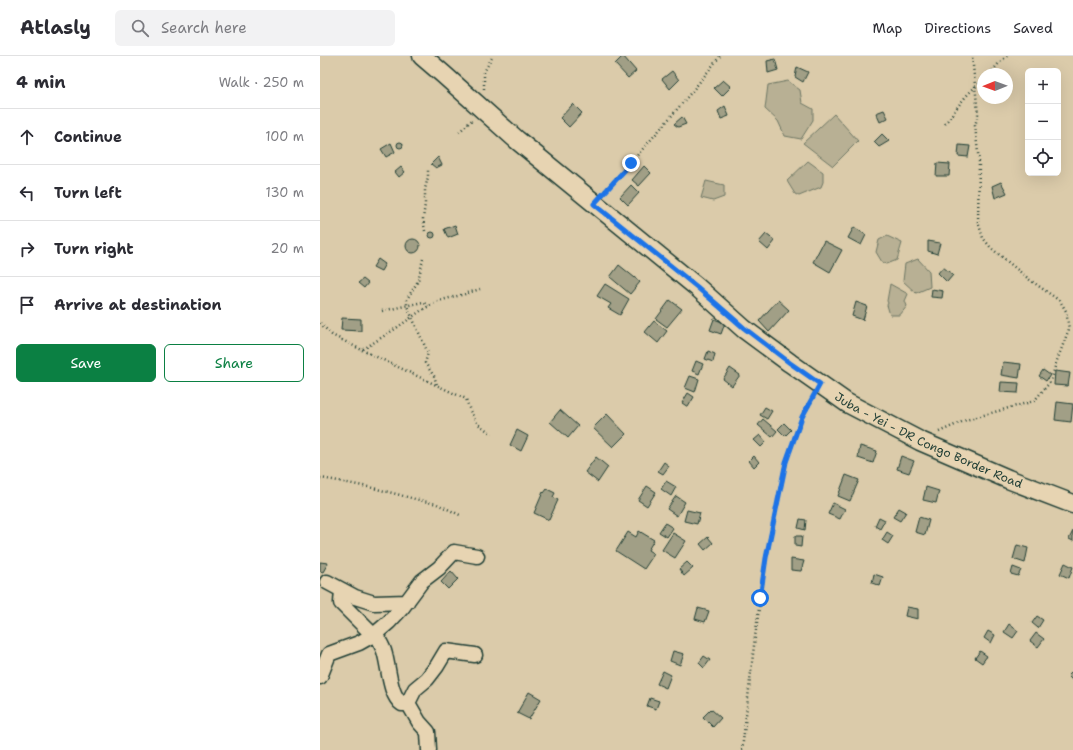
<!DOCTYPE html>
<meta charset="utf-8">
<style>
body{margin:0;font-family:"Shantell Sans",sans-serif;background:#f2f2f3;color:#2b2b33}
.controls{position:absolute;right:12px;top:12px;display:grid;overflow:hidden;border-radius:6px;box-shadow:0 4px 16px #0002}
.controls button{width:36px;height:36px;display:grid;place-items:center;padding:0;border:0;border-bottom:1px solid #e1e1e2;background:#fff;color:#2b2b33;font:20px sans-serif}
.compass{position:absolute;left:657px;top:12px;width:36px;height:36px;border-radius:50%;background:#fff;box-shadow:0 4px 16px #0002;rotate:269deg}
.stop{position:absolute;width:12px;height:12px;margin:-9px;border:3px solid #1a73e8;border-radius:50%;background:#fff}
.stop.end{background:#1a73e8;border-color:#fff;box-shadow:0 1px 4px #0008}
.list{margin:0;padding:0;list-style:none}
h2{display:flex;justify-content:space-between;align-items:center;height:52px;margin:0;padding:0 16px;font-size:17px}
h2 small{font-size:13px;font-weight:400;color:#7c7c81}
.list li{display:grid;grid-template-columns:26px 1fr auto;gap:12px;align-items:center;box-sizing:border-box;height:56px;padding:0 16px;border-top:1px solid #e1e1e2}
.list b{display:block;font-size:15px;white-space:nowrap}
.list em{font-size:13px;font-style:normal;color:#7c7c81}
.actions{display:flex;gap:8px;padding:12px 16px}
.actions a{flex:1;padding:9px 0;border:1px solid #0b8043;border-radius:6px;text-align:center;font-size:14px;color:#0b8043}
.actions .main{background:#0b8043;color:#fff}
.icon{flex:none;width:22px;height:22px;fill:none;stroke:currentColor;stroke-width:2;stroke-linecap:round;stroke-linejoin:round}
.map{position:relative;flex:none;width:753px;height:694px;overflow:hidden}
header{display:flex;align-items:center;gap:24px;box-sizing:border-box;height:56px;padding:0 20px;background:#fff;border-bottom:1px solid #e1e1e2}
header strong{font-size:19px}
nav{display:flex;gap:22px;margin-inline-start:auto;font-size:14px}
.search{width:280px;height:36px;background:#f2f2f3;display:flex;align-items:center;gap:10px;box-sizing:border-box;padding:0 14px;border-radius:6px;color:#7c7c81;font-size:15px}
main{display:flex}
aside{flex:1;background:#fff}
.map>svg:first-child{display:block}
.green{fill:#b8b094;stroke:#6c7664}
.building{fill:#a19f86;stroke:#1f3d34}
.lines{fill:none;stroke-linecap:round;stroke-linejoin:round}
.minor-casing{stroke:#1f3d34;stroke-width:17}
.major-casing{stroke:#1f3d34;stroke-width:21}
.path{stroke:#1f3d34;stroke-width:2.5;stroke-dasharray:1 3;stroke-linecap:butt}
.minor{stroke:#e7d4b2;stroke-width:14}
.major{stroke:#e7d4b2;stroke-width:18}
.route{stroke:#1a73e8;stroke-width:5}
.labels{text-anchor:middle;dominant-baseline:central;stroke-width:3;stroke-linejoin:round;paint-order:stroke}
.street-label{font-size:12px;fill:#1f3d34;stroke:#e7d4b2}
</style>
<header>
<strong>Atlasly</strong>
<div class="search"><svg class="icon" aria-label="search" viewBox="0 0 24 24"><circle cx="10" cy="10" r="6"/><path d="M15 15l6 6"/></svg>Search here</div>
<nav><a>Map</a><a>Directions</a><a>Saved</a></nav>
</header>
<main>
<aside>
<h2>4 min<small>Walk · 250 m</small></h2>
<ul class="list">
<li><svg class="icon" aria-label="ahead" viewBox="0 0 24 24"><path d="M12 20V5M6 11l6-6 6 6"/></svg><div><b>Continue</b></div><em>100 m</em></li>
<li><svg class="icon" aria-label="left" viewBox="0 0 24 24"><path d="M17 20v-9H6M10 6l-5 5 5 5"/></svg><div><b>Turn left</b></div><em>130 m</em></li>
<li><svg class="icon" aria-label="right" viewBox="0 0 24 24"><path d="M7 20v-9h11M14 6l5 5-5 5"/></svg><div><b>Turn right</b></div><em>20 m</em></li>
<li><svg class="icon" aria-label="arrive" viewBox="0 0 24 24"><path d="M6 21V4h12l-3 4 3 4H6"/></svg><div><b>Arrive at destination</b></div></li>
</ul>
<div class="actions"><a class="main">Save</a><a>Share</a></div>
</aside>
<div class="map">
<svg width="753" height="694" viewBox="0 0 753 694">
<rect width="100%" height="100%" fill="#dbcbaa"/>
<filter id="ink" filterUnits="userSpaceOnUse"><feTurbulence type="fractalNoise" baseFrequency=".025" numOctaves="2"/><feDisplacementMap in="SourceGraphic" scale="8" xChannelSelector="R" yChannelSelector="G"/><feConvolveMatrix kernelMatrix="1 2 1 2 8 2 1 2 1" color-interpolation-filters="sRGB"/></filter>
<g filter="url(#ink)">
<path class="green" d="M468,25L480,34L482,47L493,53V64L481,83L465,80L458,65L445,53L448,29Z
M514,58L538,85L513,110L483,87Z
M488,105L503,116V126L501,131L479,140L475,138L467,125Z
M386,125L404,129V141L393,145L381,142Z
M567,180L582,187L577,204L567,208L562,206L556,196L559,184Z
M598,203L609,215L610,231L596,237L583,225L585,208Z
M570,228L588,238L585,245L587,250L580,259H570L567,249L568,247L567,245Z"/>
<path class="building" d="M303,0L316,15L308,22L295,8Z
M455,3L458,14L448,17L447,5Z
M477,11L488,16L483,26L475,21Z
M352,15L359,24L350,33L342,23Z
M403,24L411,31L402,40L394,32Z
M253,48L262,57L249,71L240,62Z
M405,50L409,60L401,63L398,55Z
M564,54L568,62L560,66L556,57Z
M362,61L366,68L358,71L354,68Z
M562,78L569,85L559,91L554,86Z
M77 89a3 3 0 1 1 6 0a3 3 0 1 1-6 0Z
M71,87L75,96L66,101L61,93Z
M639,89L650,90L648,101L638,100Z
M118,101L122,109L116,112L111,108Z
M617,107L630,108L629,120H616Z
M324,110L331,117L319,130L312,124Z
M81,111L85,116L79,121L75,116Z
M681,126L687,137L675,142L672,130Z
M311,129L319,137L308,149L300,141Z
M135,169L138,178L128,182L124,173Z
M534,171L546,179L541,189L528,182Z
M109 179a3 3 0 1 1 6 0a3 3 0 1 1-6 0Z
M446,178L455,185L448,194L439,186Z
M86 190a7 7 0 1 1 14 0a7 7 0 1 1-14 0Z
M504,185L522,194L510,216L493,206Z
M608,185L620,187L617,198L608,195Z
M58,203L65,208L61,215L53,211Z
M299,209L320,226L310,238L290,221Z
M623,211L633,219L627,226L618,217Z
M43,223L48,227L44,232L38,227Z
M285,228L309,243L300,259L288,252L291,248L277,240Z
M612,233L623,235L622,242L611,241Z
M350,244L362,253L347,271L336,263Z
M458,244L469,254L449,276L439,265Z
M536,246L547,250L543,264L532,260Z
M22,262L41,263V275L21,274Z
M394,263L405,267L401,278L390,274Z
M334,265L347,275L338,287L325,276Z
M388,295L395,298L393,306L385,303Z
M376,305L383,308L379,318L372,315Z
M683,306L701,308L699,322L681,319Z
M410,312L420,319L412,330L403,323Z
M723,314L730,319L726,325L719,320Z
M735,315L750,317L748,330L734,329Z
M370,320L379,323L375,336L365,332Z
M681,326L699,327L698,337L680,336Z
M368,337L374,341L368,351L362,347Z
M737,346L753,348L751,366L735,364Z
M445,351L452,355L447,363L440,359Z
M240,354L258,370L248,382L230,366Z
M287,358L306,378L293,391L273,372Z
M443,363L457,375L452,381L438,369Z
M464,367L471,374L465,380L458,373Z
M197,374L208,380L201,395L190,389Z
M440,379L446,386L441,391L434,384Z
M540,390L557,395L553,407L538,402Z
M434,400L439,406L434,411L429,405Z
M581,400L594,405L589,417L577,413Z
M276,401L288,411L278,426L265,416Z
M344,406L349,410L343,418L338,415Z
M526,419L539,424L530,445L518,440Z
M346,425L356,431L351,440L341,433Z
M327,430L336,436L327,450L318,444Z
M606,431L619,435L616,447L603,444Z
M227,433L235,437L233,441L238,444L229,464L214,457L223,436L224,437Z
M356,440L365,446L357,460L347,453Z
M513,447L525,453L520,463L508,458Z
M579,452L586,456L580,465L573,461Z
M367,454L380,457L377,468L364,465Z
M559,461L565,464L560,473L555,470Z
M599,461L609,464L605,479L595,476Z
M480,463L486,464L485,474L478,472Z
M345,467L353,472L347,481L339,476Z
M319,475L334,484L328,494L334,498L324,513L296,495L308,476L316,481Z
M753,475V485L749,483Z
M567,476L573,480L568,488L562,484Z
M353,477L366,485L355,502L342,494Z
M475,480H482L481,491L475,490Z
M388,481L393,487L385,494L380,488Z
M697,489L708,492L705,507L693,503Z
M471,503L484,505L481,515L471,514Z
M0,506L8,507L3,516L0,515Z
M367,506L373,512L364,520L359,513Z
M745,507L753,511L749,522L740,518Z
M693,511L701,514L698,520L691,518Z
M131,515L138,523L128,533L121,526Z
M554,518L563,521L560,530L552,527Z
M587,551L598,553V563L585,560Z
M378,552L389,555L385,566L375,563Z
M717,560L723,564L718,572L712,567Z
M689,568L698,575L693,582L684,576Z
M668,575L675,579L671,587L664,582Z
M716,577L724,583L718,591L710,585Z
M353,595L364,598L360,609L350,605Z
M660,595L667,600L662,607L655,602Z
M384,600L390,604L384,612L379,607Z
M343,615L351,619L346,632L337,628Z
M753,615V625L748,620Z
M209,636L221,643L209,663L197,657Z
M330,642L339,645L336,653L327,650Z
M391,653L401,662L393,671L383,661Z"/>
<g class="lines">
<g class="minor-casing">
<path id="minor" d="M7,526L35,541L54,547L87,546
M22,534L21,547L53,579
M55,578C58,583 62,589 64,595C69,610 69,639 82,648L88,647
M0,621L9,598L39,587L55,578L69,566L82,552L102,525L119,512L134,496L157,500
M109,694L108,676L99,666L88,647L95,633L107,623L117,610L126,595L155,599"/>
</g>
<g class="major-casing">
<g id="major">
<path id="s1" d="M102,0L123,18L197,84L377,231L424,273L470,307L500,328L527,347L600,385L688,423L753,448"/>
</g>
</g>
<path class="path" d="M670,18L679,7L687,0
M164,33V16L173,0
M625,68C636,53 647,36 663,25
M139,76L152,64
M285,135C325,91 364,47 400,0
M105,175L103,163L105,148V133L108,121V114
M103,203L98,225L87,243V250L108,297L105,307L114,320L117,329
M62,255L103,246L108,250
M0,267L12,279L42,294L75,273L102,254L118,245L145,238L160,233
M42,294L146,343L150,355L158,368L172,378
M619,376L646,364L714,345L731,325L736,307L749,273L746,255L740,245L710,224L671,192L663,182L658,166L659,106L655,70L658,58L652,0
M0,422L13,424L53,432L99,444L117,448L142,460
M422,694L435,581L446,502L466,406L482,361L493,342"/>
<use href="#minor" class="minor"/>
<use href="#major" class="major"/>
</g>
</g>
<g class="lines" filter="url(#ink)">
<path class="route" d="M311,107L274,148L377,231L424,272L470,307L500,328L482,361L466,406L446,502L440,542"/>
</g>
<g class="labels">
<g class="street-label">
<text stroke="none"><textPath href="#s1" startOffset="639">Juba - Yei - DR Congo Border Road</textPath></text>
</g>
</g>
</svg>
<div class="controls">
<button>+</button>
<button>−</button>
<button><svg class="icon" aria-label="locate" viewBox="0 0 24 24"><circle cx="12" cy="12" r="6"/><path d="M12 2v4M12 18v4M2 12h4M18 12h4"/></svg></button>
</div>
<svg class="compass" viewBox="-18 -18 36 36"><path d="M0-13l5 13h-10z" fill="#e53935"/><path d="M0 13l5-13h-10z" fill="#7c7c81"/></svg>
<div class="stop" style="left:440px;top:542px"></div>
<div class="stop end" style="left:311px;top:107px"></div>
</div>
</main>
